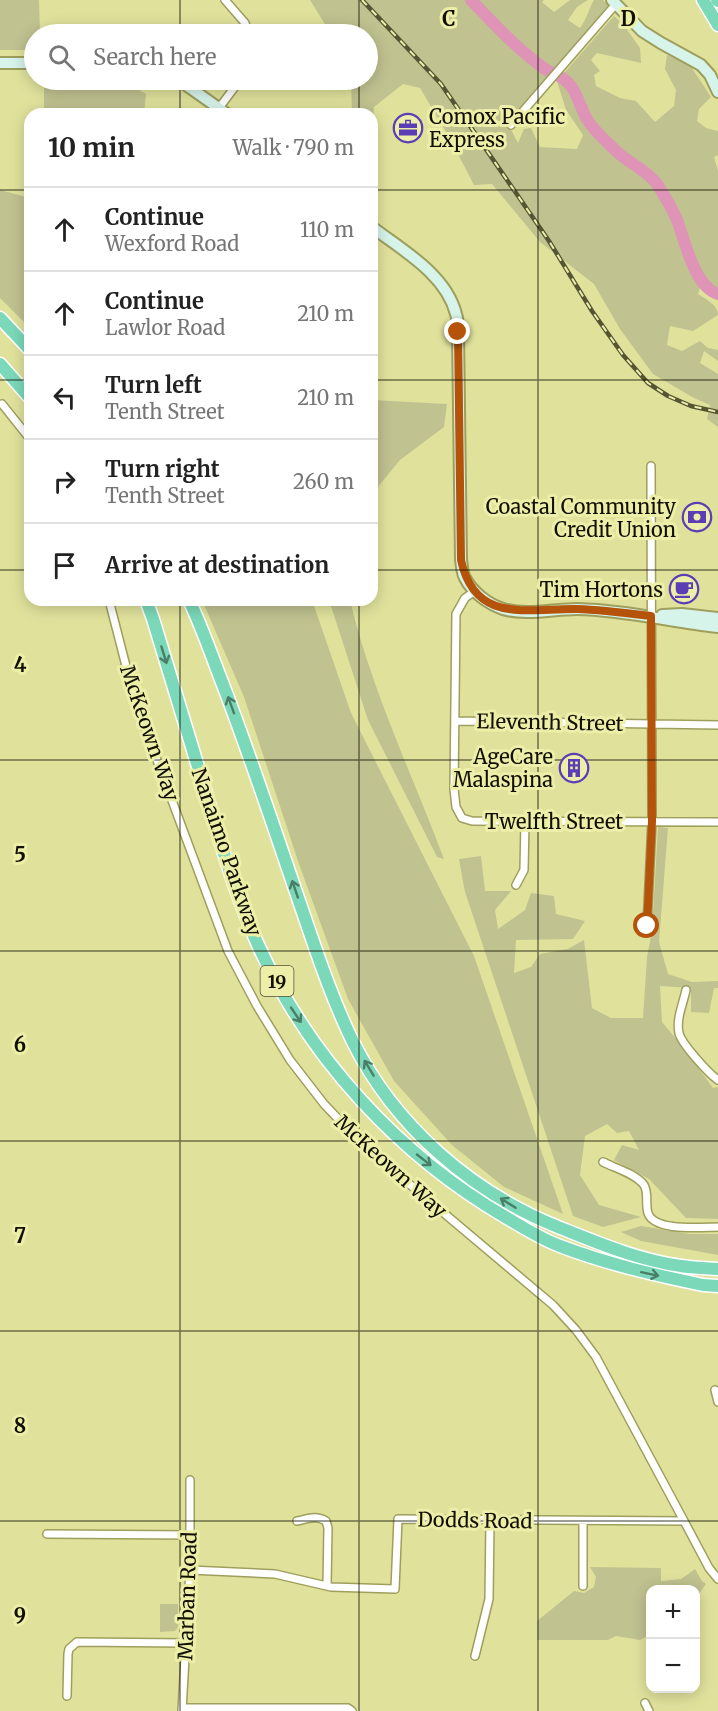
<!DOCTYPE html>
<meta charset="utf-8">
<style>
body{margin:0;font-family:Merriweather,serif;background:#f2f2f2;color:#222}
.controls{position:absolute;right:18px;bottom:18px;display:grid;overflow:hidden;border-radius:12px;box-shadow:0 3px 15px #0003}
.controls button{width:54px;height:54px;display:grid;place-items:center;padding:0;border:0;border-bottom:2px solid #e0e0e0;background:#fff;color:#222;font:30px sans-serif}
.stop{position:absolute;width:18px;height:18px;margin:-14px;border:4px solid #b45309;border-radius:50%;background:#fff}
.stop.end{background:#b45309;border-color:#fff;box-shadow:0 2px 6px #0008}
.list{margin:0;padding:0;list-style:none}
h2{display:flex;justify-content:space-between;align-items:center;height:78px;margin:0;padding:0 24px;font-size:26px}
h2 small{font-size:20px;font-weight:400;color:#767676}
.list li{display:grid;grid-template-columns:39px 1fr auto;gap:18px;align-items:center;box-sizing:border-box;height:84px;padding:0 24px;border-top:2px solid #e0e0e0}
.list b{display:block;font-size:22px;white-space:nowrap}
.list p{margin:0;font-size:20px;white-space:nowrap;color:#767676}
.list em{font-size:20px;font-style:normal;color:#767676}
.icon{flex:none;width:33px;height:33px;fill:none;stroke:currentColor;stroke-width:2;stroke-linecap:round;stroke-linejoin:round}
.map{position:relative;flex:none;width:718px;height:1711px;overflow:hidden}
.search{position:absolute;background:#fff;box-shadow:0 3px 15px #0003;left:24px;top:24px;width:354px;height:66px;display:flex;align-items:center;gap:15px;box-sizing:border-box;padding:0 21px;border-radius:33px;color:#767676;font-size:22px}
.panel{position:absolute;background:#fff;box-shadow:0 3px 15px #0003;left:24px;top:108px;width:354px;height:498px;border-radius:18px}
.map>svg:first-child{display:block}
.green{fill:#c0c290}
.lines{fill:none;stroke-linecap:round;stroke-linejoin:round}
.river{stroke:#de93b7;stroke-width:12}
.street-casing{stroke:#9e9f5c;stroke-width:10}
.secondary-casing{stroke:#9e9f5c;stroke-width:14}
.highway-casing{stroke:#fff;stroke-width:15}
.street{stroke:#fff;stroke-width:7}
.secondary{stroke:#d7f4ea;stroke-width:10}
.highway{stroke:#7bd9b9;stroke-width:12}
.rail-casing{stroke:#555534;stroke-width:4.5}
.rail{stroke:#edefa9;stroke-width:2;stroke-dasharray:7;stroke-linecap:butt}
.oneway{stroke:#4b7e66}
.route{stroke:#b45309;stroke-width:8}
.grid{fill:none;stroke:#100f00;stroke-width:1.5;stroke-opacity:0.55}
.labels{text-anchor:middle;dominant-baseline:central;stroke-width:6;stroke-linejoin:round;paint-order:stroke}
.shield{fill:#edefa9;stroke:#525233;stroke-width:1.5}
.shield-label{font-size:18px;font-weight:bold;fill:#100f00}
.poi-label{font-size:20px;fill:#100f00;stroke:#edefa9;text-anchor:end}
.street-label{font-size:20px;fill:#100f00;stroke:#edefa9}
.grid-label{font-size:20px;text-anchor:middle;font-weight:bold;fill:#100f00;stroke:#edefa9;stroke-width:6;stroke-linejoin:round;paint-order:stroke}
</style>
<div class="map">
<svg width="718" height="1711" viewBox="0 0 718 1711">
<rect width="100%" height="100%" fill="#e0e29c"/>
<path class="green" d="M0,0H39L40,34H34V50H0Z
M310,0H544L542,2L554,12L570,0H588L577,7L568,20L580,28C587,19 588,10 594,0H603L609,6L507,122L518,143L524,129L531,128L540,147L577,149L583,135L566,110L557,81L614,16L623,24L640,48L641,63L597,53L591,60L600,71L594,75L596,86L620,98L636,101L655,122L674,106L676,90L665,69L667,55L690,65L711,97L699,109L697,121L706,128L718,131V155L714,157L718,171V294L701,285L698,294C706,299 718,305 718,315L693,331L670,326L667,345L682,351L700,341L708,348L718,350V361L704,351L700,363L718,374V427L707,419L710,405L694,398L653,374L620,329L594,284L540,242L492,184L474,185L448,135L420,88L403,84L374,107L372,139V114H352L351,80H368V34H331Z
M44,80H123L146,94L144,114H44Z
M0,190L30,198V328L0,298Z
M372,400L447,404L444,427L400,460L372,494Z
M202,600H312L351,713L474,956L563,1214L504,1187L452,1145L394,1081L348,999L299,864L244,697Z
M329,600H350C371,689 412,774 444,859L437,857L368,720Z
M658,827L668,828L659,942L668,974L692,982L718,981V988H714L709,1013L691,1012V988L660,986L662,1022L684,1048L713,1088L718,1087V1219L686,1218L649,1179L614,1160L622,1145L639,1150L629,1131L617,1133L607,1124L585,1136L580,1175L599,1205L641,1217L603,1227L573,1216L465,892L459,859L481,856L485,891H511L495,910L498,929L525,910L531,893L554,896L556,914L585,921L573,939L516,940L514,973L531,967L540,954L568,949L584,940L592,1008L611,1018H643L647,957L652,931Z
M641,1226L690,1234H718V1255L641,1241L621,1232Z
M590,1567L661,1568V1581L681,1579L695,1569L702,1581L706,1584L696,1598V1590H650V1628L649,1635L640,1640L616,1636L608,1640H537V1621L574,1591L584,1593L594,1587L596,1577Z
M160,1604H178V1627L175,1631L160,1632Z"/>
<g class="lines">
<path class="river" d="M471,0C494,24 517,49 545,69C551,73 559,75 565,80C577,89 579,106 587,119C593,130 606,141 615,150C628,163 646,169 657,184C664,195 672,208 677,220C685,240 694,287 718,294"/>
<g class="street-casing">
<path id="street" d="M225,0L245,23L249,34
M219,108L240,80
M511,125L616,4
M2,404L30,439
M475,591L465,598L456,614L454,789L456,807L462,818L472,821L718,822
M109,600L135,701L228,951L257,1006L290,1060L324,1104L363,1145L553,1305L576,1330L596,1357L684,1521L709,1568L718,1579
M455,721L718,725
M516,885L524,870L525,821
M647,926L652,821L651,466
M686,990C683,1004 676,1019 679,1033C681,1043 709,1074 718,1080
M603,1162C615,1168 636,1174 644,1185C649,1193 645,1204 648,1213C654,1232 702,1227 718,1227
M715,1390L718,1402
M297,1521C307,1519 316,1515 326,1521L328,1528L327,1586
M583,1521V1586
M47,1534L190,1535
M190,1570L275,1574L331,1587L395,1589L398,1519L684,1521
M475,1656L489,1599L490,1521
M67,1696L68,1654L69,1649L77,1642L186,1643
M645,1703L649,1711
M182,1708H348L352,1711
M182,1711L190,1570V1480"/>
</g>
<g class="secondary-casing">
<path id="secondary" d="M612,0L642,31L661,43L701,65L710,75L718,92
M0,63H34
M179,80L227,114
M372,227C402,250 446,274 456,314C458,320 458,326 458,332L461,560C462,565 462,573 465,578C472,592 488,604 503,609C527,616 553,609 577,609C625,610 671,622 718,627
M662,615L682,614L718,618"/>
</g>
<g class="highway-casing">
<path id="highway" d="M703,0L718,25
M717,0L718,1
M0,318L30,350
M0,364L30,398
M146,600L153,619C171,677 188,735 206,793C221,845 236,897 259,947C310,1059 400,1156 507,1218C524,1228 541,1239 560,1246C607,1264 655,1275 703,1285L718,1286
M189,600C201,625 210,651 220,677C248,749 272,822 297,895C314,944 330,995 353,1042C395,1126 471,1192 558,1227C598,1243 638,1260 681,1266C693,1268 706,1268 718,1269"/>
</g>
<use href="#street" class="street"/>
<use href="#secondary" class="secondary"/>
<use href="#highway" class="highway"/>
<g class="rail-casing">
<path id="rail" d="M362,0L441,84L549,241L592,311L623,355L648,383L668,396L691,406L718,412"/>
</g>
<use href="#rail" class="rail"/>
</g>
<defs><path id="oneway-shaft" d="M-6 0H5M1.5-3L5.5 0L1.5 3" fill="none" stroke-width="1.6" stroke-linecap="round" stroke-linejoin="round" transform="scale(1.5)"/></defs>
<g class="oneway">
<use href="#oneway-shaft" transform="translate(164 655) rotate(73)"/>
<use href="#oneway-shaft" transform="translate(231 705) rotate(-110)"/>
<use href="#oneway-shaft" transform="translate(295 889) rotate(-109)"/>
<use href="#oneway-shaft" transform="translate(296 1015) rotate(56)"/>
<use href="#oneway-shaft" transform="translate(369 1068) rotate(-121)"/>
<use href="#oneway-shaft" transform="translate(424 1160) rotate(38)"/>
<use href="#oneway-shaft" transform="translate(508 1203) rotate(-148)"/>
<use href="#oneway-shaft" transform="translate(650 1274) rotate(12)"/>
</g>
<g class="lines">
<path class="route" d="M458,332L461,560C475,625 528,608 577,609C602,610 626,613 651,616L652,821L647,926"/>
</g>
<path class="grid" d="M180,0V34M359,0V34M538,0V1711M180,80V114M359,80V114M0,190H30M372,190H718M0,380H30M372,380H718M0,570H30M372,570H718M180,600V1711M359,600V1711M0,760H718M0,951H718M0,1141H718M0,1331H718M0,1521H718"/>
<defs>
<g id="office-ring" transform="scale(1.5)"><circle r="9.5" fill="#edefa9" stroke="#5c3db5" stroke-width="1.5"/><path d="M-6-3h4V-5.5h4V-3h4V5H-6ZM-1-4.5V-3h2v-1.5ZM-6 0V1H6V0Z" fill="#5c3db5"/></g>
<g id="bank-ring" transform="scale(1.5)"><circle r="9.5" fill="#edefa9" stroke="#5c3db5" stroke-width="1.5"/><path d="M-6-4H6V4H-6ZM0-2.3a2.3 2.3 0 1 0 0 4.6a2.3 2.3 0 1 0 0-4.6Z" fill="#5c3db5"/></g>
<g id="cafe-ring" transform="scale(1.5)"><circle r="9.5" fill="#edefa9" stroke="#5c3db5" stroke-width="1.5"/><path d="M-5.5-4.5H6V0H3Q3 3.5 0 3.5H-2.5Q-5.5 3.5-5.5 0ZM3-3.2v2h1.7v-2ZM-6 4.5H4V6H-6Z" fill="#5c3db5"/></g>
<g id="building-ring" transform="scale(1.5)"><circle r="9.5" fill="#edefa9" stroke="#5c3db5" stroke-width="1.5"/><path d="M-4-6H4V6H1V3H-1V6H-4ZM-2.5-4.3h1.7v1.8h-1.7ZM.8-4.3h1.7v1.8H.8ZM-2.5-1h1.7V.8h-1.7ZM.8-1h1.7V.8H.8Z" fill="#5c3db5"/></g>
</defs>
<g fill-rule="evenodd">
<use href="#office-ring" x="408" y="128"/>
<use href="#bank-ring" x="697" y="517"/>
<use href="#cafe-ring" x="684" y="589"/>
<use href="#building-ring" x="574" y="768"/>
</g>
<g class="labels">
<rect class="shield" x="260.5" y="966" width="33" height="30" rx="4.5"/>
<g class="shield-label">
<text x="277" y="981">19</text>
</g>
<g class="poi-label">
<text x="429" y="116" text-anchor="start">Comox Pacific<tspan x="429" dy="23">Express</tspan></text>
<text x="676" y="506">Coastal Community<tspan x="676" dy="23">Credit Union</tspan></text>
<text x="663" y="589">Tim Hortons</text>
<text x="553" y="756">AgeCare<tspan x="553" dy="23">Malaspina</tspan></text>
</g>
<g class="street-label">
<text transform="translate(550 722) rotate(1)">Eleventh Street</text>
<text transform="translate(150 733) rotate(71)">McKeown Way</text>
<text x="554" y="821">Twelfth Street</text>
<text transform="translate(227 852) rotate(71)">Nanaimo Parkway</text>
<text transform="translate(391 1166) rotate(42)">McKeown Way</text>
<text transform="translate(475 1520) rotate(1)">Dodds Road</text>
<text transform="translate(187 1596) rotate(-88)">Marban Road</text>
</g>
</g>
<g class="grid-label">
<text x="449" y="26">C</text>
<text x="628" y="26">D</text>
<text x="20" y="672">4</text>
<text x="20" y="862">5</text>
<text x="20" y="1052">6</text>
<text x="20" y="1243">7</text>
<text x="20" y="1433">8</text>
<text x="20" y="1623">9</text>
</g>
</svg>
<div class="controls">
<button>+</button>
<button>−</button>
</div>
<div class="stop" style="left:647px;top:926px"></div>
<div class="stop end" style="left:458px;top:332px"></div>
<div class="search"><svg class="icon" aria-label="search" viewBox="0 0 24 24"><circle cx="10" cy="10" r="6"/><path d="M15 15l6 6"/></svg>Search here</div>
<section class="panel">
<h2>10 min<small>Walk · 790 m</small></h2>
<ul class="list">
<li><svg class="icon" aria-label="ahead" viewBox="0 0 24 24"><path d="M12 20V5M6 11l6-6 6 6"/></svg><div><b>Continue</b><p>Wexford Road</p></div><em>110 m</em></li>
<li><svg class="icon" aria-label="ahead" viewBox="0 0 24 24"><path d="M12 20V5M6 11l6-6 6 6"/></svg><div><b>Continue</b><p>Lawlor Road</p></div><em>210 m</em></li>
<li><svg class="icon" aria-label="left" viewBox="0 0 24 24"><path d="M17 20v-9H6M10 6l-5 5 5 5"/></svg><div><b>Turn left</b><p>Tenth Street</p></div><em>210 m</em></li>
<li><svg class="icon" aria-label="right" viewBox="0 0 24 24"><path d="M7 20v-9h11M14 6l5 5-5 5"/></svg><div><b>Turn right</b><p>Tenth Street</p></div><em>260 m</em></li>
<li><svg class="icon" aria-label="arrive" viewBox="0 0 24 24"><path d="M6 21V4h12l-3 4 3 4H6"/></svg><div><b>Arrive at destination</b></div></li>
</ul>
</section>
</div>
